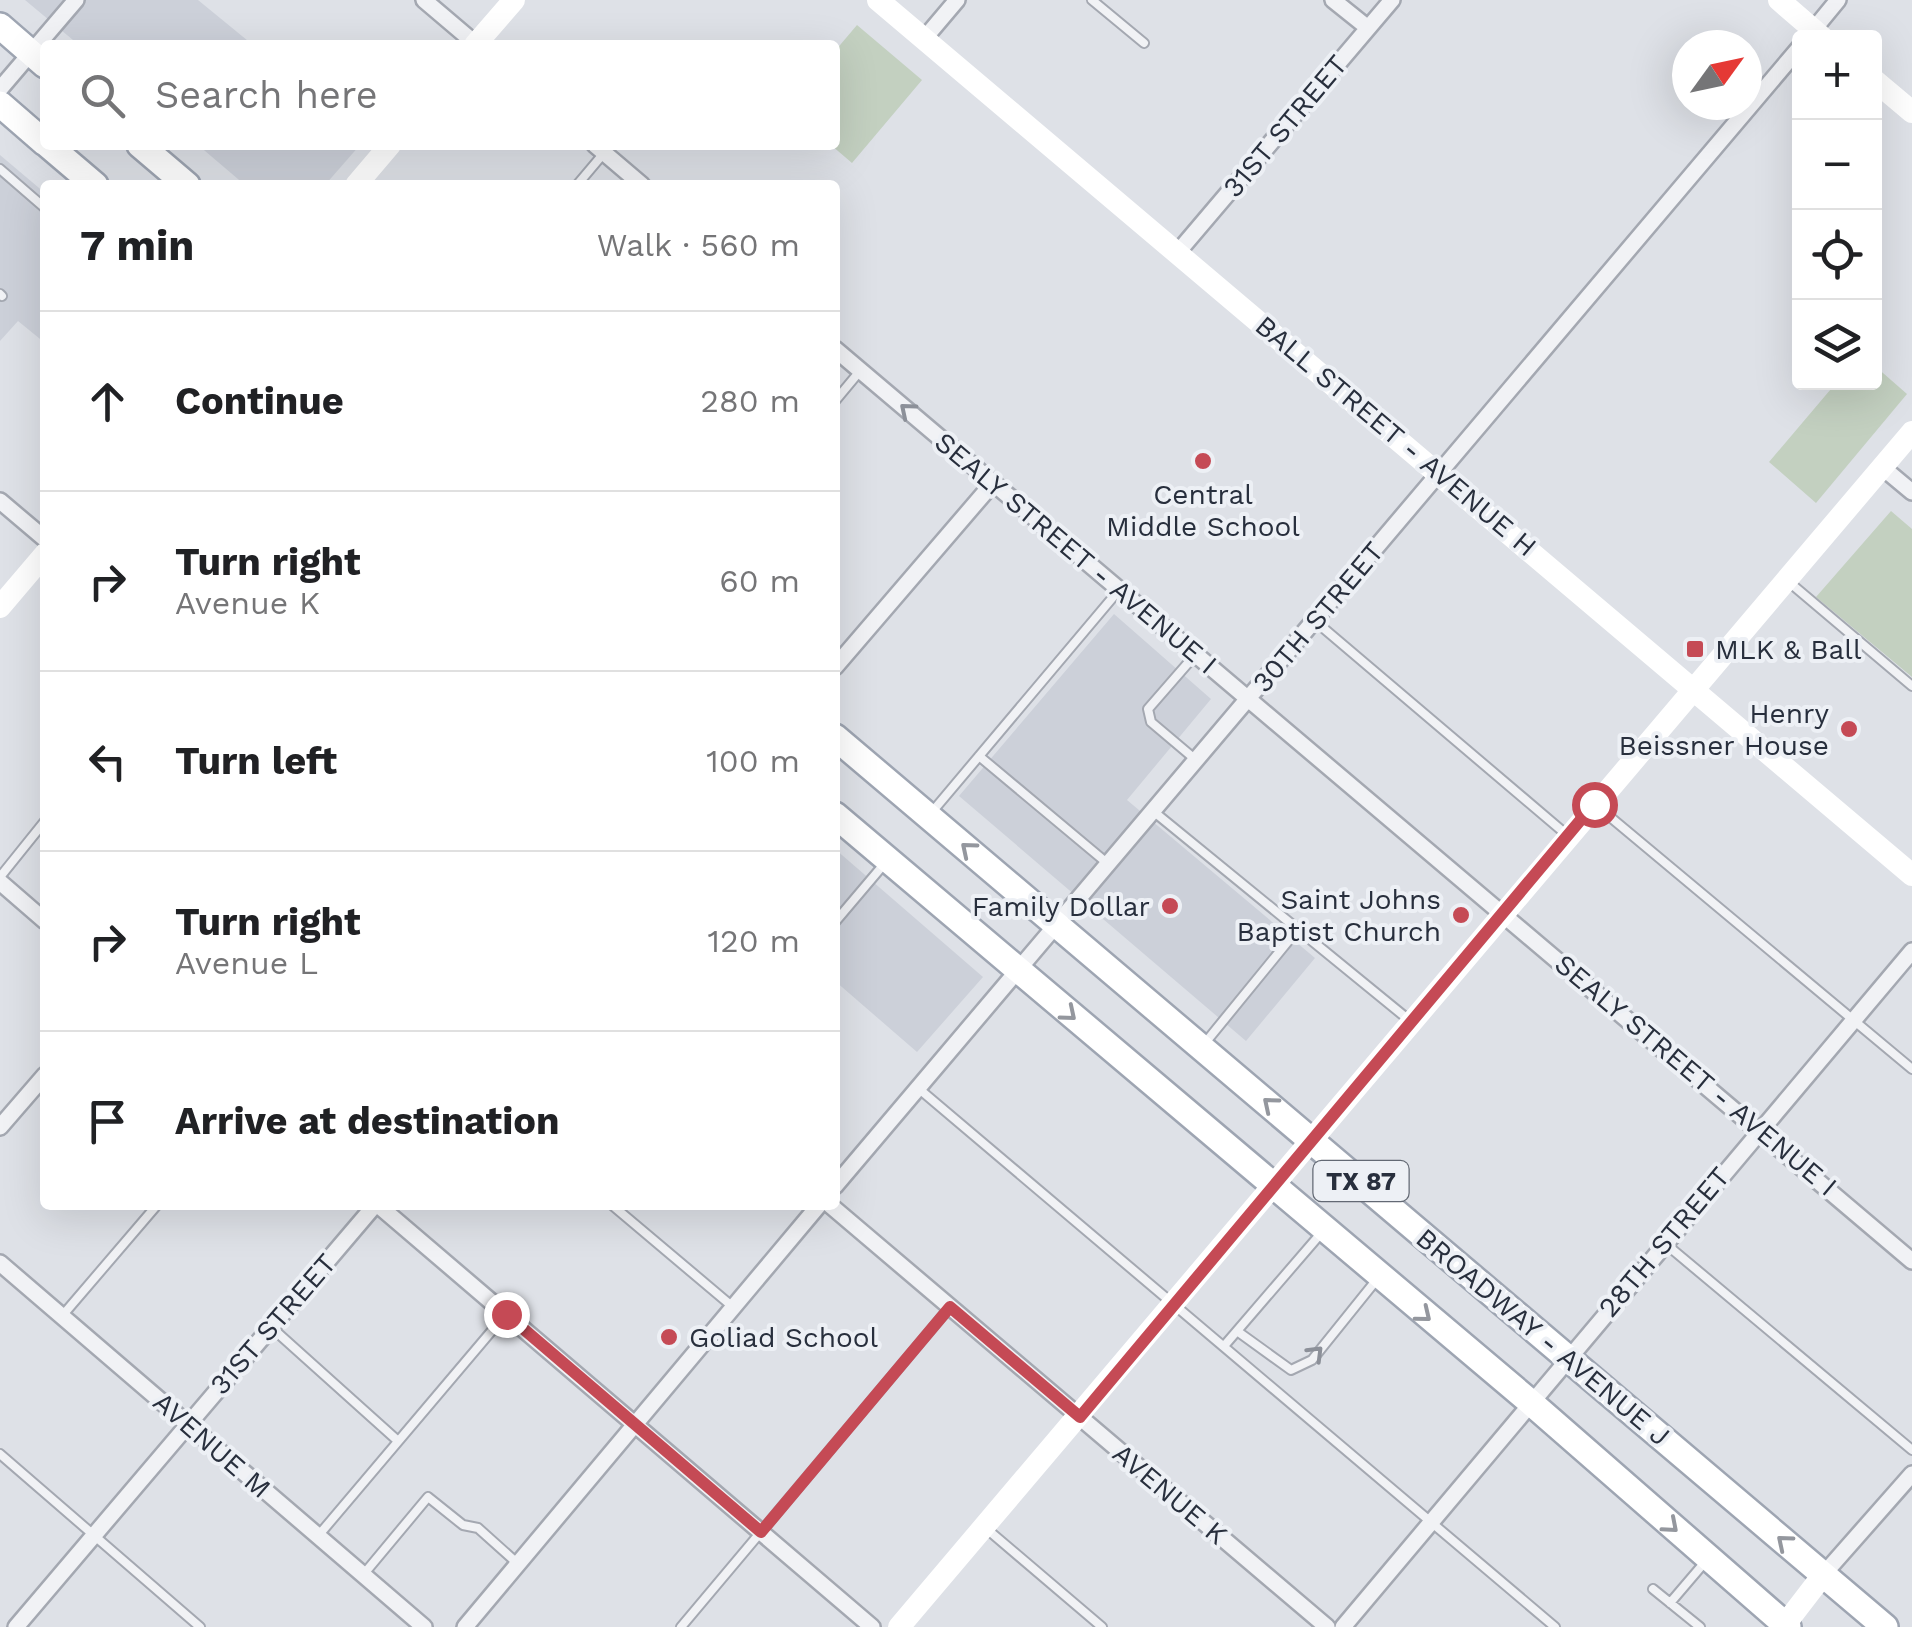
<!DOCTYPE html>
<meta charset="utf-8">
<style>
body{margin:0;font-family:"Work Sans",sans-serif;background:#f6f6f6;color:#202124}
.controls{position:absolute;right:30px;top:30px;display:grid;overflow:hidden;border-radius:10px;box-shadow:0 10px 40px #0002}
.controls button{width:90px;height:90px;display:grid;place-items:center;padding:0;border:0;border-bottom:2px solid #e0e0e0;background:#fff;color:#202124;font:50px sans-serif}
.compass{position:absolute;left:1672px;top:30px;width:90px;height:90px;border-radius:50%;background:#fff;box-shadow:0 10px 40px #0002;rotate:57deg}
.stop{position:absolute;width:30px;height:30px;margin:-22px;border:8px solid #c54a55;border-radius:50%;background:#fff}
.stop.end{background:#c54a55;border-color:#fff;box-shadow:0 2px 10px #0008}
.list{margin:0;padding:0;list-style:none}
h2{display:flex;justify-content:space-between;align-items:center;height:130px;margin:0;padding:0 40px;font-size:42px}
h2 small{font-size:32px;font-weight:400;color:#757577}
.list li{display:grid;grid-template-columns:65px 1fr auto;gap:30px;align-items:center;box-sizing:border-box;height:180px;padding:0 40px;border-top:2px solid #e0e0e0}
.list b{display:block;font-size:38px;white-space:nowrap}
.list p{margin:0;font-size:32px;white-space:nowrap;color:#757577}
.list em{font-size:32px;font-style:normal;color:#757577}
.icon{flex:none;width:55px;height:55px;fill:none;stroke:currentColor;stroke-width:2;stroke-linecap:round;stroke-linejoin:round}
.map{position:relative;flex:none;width:1912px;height:1627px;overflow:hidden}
.search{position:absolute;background:#fff;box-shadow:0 10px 40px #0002;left:40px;top:40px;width:800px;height:110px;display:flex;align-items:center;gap:25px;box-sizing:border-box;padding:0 35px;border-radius:10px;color:#757577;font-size:38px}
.panel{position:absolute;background:#fff;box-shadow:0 10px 40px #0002;left:40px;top:180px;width:800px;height:1030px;border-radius:10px}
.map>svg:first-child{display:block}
.built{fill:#ccd0d9}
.green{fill:#c3d0c0}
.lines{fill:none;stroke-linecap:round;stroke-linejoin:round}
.lane-casing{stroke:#a4a8b1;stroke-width:12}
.street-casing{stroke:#a4a8b1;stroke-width:20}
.primary-casing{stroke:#9ea5b2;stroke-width:30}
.lane{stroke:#f1f2f5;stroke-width:8}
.street{stroke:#f1f2f5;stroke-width:15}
.secondary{stroke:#fff;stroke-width:22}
.primary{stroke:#fff;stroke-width:25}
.oneway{stroke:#8c9099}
.oneway2{stroke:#94979e}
.route{stroke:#c54a55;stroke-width:12}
.poi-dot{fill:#c54a55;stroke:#edf0f5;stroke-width:4}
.labels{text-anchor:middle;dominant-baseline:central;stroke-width:8;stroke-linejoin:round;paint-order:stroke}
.shield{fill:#edf0f5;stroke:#636974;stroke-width:2.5}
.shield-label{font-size:25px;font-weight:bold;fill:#282f3d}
.street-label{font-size:28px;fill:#282f3d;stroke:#edf0f5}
.poi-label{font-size:28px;fill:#282f3d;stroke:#edf0f5;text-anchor:end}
</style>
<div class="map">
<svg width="1912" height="1627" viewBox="0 0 1912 1627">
<rect width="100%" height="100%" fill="#dee1e7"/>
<path class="built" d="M25,0H198L253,45H132L126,40L122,45H79Z
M198,145H360L325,185H245Z
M0,155L45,193V343L18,321L0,341Z
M1114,614L1211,699L1127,800L1315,958L1246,1041L959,796Z
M835,849L983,977L917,1052L835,981Z"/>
<path class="green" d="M857,25L922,80L852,163L831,145H835V51Z
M1875,366L1907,394L1816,503L1769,462L1836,383L1874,382Z
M1891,511L1912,529V677L1816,597Z"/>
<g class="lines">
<g class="lane-casing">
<path id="lane" d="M1092,0L1144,43
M0,169L45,208
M577,185L604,153
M0,294L2,296
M835,401L860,371
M1789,582L1912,686
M1315,621L1567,835
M1195,655L1148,709L1151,722L1196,760
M979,756L1107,863
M1597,806L1912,1069
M1153,811L1409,1020
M932,812L1119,590
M0,877L45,821
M835,922L885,863
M1205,1043L1298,929
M918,1088L1555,1627
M612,1205L733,1307
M1667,1245L1912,1450
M62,1316L157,1205
M271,1327L398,1441
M1237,1331L1291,1370L1312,1360L1378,1278
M1224,1346L1323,1231
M0,1454L200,1627
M988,1530L1102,1627
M318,1536L506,1314
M363,1575L428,1497L463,1525L478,1528L517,1563
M1653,1589L1700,1627
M1670,1603L1705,1562
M681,1627L950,1307"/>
</g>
<g class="street-casing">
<path id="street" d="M424,0L477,45
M1333,0L1368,28
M1810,34L1838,0
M924,39L957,0
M0,89L76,0
M595,145L642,185
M1178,252L1392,0
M835,349L1912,1261
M1882,467L1912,492
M0,501L45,539
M835,667L993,483
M0,882L45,921
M0,1127L45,1075
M835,1186L1800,47
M378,1205L872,1627
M830,1205L1327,1627
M0,1263L424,1627
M1823,1575L1912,1474
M16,1627L375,1205
M465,1627L819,1205
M1343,1627L1912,951"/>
</g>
<g class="primary-casing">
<path id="primary" d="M0,26L45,65
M0,104L45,143
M48,145L95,185
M140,145L187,185
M835,737L1885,1627
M835,815L1529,1401L1788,1627"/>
</g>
<use href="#lane" class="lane"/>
<use href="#street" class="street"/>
<path class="secondary" d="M878,0L1912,875
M1779,0L1823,38
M475,45L514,0
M1874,80L1912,112
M356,185L390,145
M0,607L45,554
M899,1627L1912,432
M1783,1627L1823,1575"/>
<use href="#primary" class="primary"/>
</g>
<defs><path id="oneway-chevron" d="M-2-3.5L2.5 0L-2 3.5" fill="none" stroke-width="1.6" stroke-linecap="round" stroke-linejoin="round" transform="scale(2.5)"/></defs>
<g class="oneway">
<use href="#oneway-chevron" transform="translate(907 410) rotate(-140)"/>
<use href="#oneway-chevron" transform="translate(1316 1353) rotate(-45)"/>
</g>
<g class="oneway2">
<use href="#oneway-chevron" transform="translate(968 849) rotate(-140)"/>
<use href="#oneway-chevron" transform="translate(1069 1014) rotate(40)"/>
<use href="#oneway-chevron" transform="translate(1270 1104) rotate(-140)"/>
<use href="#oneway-chevron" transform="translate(1424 1315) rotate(39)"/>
<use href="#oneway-chevron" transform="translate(1671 1526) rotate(41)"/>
<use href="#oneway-chevron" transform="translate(1784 1542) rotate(-140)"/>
</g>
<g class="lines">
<path class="route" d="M506,1314L761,1532L950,1307L1080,1417L1594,804"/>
</g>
<g class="poi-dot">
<circle cx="1203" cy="461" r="10"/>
<rect x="1685" y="639" width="20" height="20" rx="5"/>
<circle cx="1849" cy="729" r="10"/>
<circle cx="1170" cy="906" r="10"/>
<circle cx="1461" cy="915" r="10"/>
<circle cx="669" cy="1337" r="10"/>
</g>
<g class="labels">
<rect class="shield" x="1313.5" y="1161" width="95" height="40" rx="8"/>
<g class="shield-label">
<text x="1361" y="1181">TX 87</text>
</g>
<g class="street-label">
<text transform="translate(1285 126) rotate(-50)">31ST STREET</text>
<text transform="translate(1396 436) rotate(40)">BALL STREET - AVENUE H</text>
<text transform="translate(1076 553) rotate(40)">SEALY STREET - AVENUE I</text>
<text transform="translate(1318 617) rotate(-50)">30TH STREET</text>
<text transform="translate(1696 1075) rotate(40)">SEALY STREET - AVENUE I</text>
<text transform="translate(1664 1242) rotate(-50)">28TH STREET</text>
<text transform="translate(273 1324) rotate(-49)">31ST STREET</text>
<text transform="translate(1543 1337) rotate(40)">BROADWAY - AVENUE J</text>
<text transform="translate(212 1445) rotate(41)">AVENUE M</text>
<text transform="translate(1170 1494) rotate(40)">AVENUE K</text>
</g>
<g class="poi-label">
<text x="1203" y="494" text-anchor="middle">Central<tspan x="1203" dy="32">Middle School</tspan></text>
<text x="1715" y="649" text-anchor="start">MLK &amp; Ball</text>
<text x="1829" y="713">Henry<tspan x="1829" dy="32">Beissner House</tspan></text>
<text x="1441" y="899">Saint Johns<tspan x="1441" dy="32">Baptist Church</tspan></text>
<text x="1150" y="906">Family Dollar</text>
<text x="689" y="1337" text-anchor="start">Goliad School</text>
</g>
</g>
</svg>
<div class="controls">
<button>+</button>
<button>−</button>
<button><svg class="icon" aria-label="locate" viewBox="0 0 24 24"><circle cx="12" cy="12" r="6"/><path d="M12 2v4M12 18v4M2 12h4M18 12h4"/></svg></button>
<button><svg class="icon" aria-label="layers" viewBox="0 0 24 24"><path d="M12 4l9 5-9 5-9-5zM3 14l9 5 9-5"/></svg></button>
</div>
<svg class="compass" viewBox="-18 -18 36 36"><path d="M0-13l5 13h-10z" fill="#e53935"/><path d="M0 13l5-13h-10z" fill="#757577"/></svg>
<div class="stop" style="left:1594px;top:804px"></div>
<div class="stop end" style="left:506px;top:1314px"></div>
<div class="search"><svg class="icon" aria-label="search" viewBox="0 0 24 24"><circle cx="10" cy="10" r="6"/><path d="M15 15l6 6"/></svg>Search here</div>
<section class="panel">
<h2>7 min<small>Walk · 560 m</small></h2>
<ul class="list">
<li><svg class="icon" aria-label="ahead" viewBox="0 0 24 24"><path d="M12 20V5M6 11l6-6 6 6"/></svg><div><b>Continue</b></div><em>280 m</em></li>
<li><svg class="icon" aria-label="right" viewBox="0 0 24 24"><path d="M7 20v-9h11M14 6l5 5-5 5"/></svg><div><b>Turn right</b><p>Avenue K</p></div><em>60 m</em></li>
<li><svg class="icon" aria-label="left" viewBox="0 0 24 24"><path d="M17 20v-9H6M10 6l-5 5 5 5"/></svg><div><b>Turn left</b></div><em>100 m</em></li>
<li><svg class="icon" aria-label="right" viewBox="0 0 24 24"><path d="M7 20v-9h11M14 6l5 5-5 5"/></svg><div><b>Turn right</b><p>Avenue L</p></div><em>120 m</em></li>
<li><svg class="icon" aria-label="arrive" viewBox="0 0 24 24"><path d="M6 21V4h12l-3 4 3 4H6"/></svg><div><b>Arrive at destination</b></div></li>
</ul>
</section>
</div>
